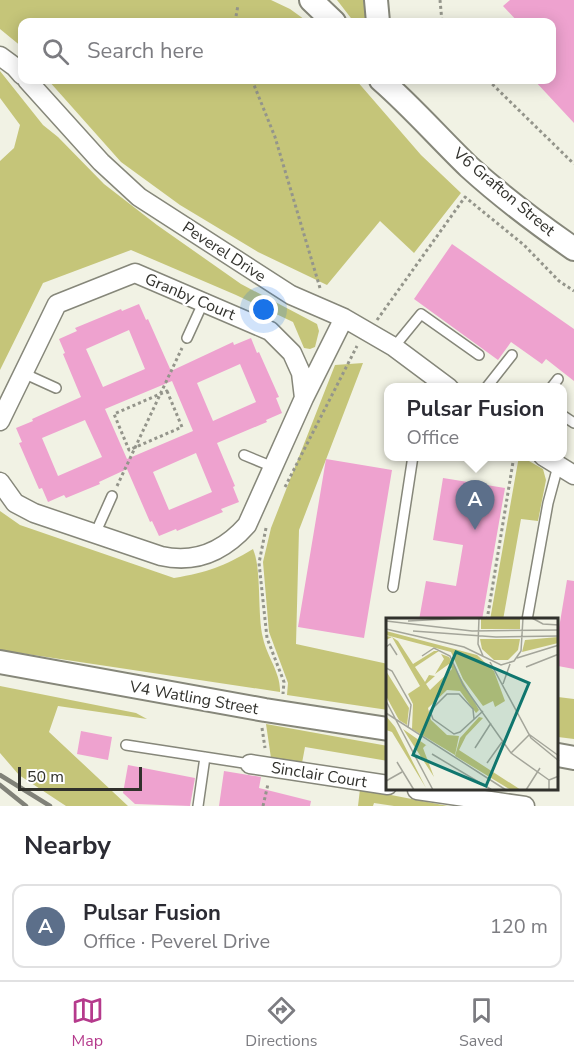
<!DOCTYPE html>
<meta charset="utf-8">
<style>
body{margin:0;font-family:"Nunito Sans",sans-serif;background:#f7f7f7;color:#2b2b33}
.scale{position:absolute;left:18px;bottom:15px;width:124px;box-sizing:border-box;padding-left:6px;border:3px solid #31312c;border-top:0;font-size:16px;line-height:21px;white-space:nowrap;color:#31312c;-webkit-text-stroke:4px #fff;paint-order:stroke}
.you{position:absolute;left:264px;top:310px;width:21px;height:21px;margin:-15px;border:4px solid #fff;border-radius:50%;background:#1a73e8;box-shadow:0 0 0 9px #1a73e833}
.badge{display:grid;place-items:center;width:39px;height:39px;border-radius:50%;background:#b53a8c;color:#fff;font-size:20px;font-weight:700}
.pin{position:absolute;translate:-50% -50px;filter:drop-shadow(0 2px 3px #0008)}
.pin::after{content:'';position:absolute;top:32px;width:21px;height:18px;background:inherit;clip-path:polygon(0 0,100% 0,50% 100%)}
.popup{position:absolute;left:384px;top:383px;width:183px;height:78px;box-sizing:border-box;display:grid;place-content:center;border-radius:12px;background:#fff;filter:drop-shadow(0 2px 4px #0005);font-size:20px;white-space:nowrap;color:#7c7c81}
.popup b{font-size:22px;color:#2b2b33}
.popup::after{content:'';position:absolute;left:50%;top:100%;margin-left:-12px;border:12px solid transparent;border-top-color:#fff}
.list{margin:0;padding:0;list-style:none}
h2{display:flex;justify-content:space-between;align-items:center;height:78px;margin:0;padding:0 24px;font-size:26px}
h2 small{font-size:20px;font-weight:400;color:#7c7c81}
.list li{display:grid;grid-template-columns:39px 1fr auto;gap:18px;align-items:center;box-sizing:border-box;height:84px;margin:0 12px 12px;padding:0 12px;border:2px solid #e1e1e2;border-radius:12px}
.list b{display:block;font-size:22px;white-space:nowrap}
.list p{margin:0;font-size:20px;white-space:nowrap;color:#7c7c81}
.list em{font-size:20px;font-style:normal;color:#7c7c81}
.icon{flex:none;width:33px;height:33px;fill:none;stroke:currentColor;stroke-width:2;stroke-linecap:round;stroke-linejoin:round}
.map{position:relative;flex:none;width:574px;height:806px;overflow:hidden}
.search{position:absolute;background:#fff;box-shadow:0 3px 15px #0003;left:18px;right:18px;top:18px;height:66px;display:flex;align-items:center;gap:15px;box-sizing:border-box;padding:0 21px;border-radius:12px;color:#7c7c81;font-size:22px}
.sheet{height:174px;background:#fff}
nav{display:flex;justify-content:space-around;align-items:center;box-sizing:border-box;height:84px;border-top:2px solid #e1e1e2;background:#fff;font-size:16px;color:#7c7c81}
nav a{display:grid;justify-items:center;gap:3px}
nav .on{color:#b53a8c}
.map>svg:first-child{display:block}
.green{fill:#c5c579}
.building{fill:#eea2cf;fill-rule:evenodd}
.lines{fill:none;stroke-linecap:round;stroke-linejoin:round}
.service-casing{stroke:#86877a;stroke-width:12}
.minor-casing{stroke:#86877a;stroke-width:21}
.tertiary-casing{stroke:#86877a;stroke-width:26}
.path{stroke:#94958b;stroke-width:3;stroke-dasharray:3 3;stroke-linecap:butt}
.service{stroke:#fff;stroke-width:9}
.minor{stroke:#fff;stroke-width:18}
.tertiary{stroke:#fff;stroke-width:22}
.rail{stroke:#808178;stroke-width:4.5}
.labels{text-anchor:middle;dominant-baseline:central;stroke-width:5;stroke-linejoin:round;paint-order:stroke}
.street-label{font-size:16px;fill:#31312c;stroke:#fff}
.inset-road{fill:none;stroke:#a4a59a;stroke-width:1.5}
.view{fill:#0f766e;fill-opacity:0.15;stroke:#0f766e;stroke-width:3}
.inset-edge{fill:none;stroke:#31312c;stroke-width:3}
</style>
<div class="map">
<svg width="574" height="806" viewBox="0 0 574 806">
<rect width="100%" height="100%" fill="#f1f2e4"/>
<path class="green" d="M0,0H271L290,9L308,22H22V47L0,29Z
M337,0H367L370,22H354Z
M0,71L43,125L58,137L104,184L157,225L241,284L317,324L319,331L315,347L310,349L304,348L293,322L236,295L131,250L43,283L0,370V161L14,148L20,125L0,98Z
M48,80H356L421,155L461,193L414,253L380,221L327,285L258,252L180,205L121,162Z
M363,363L299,530L296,644L388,664V710L287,695L288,683L269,632L263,562L271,528L335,365Z
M519,456L522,457L543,469L546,480L538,521L521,519L503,620H490Z
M0,511L20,525L174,578C208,572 223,567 253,549C262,570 257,614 263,638C267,657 281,673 280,692L0,650Z
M0,686L136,713L147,719L58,706L49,732L128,806H66L19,775L0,753Z
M558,697L574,699V739L558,737Z
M266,724L388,746V761L305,747L302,763L271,758Z
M360,789L448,806H394L374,803L373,806H358Z"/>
<path class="building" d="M510,0H574V123L534,80H552V22H518L503,6Z
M452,244L574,329V381L546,359L542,364L511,342L498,360L414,299Z
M139,304L146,320L148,319L171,371L233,342L234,345L251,338L257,353L259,352L279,397L276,398L282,413L266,420L267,422L217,443L235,486L233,487L239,502L221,509L223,512L177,531L176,529L159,536L152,521L150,522L127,469L99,482L100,484L66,498L64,495L48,502L42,488L39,489L19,443L22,442L16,428L33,421L32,419L81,397L63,354L65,353L59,339L77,331L75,328L121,309L122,311ZM129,330L145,369L103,387L86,349ZM240,364L256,402L213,421L197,383ZM172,381L193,431L127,459L105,409ZM85,420L102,457L58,476L42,438ZM196,453L212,492L169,510L153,472Z
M326,459L392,470L364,638L298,627Z
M443,478L505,488L482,620H419L426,581L456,586L463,545L433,540Z
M567,580L574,581V669L558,666V634Z
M81,731L112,737L108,760L77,754Z
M128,765L195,778L190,806L135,804L123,793Z
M224,771L261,777L259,788L311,801L310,806H219Z"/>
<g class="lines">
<g class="service-casing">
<path id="service" d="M187,338L203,303
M394,347L421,314L479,355
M23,373L56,388
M486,388L512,355
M551,388L558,379
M562,415L574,423
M244,455L273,467
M95,534L112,496
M393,587L413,456
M527,620L548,503L558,466
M126,745L250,764
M198,806L205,757"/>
</g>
<g class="minor-casing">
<path id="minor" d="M0,56L15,67L22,75
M27,80L101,162L139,197L291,295L344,318L394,347L449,388
M0,421L57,304L135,273L270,331L292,353L301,373L304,398
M543,456L574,475
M0,482L15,503L34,513L161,556C196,564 224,551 247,525L304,398L344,318
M250,764L388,785
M417,790L525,806"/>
</g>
<g class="tertiary-casing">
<path id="tertiary" d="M311,0L334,22
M376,0L378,22
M381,80C412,107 439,138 469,167C502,197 538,224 574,249
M0,662L265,710L388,729
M558,755L574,758"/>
</g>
<path class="path" d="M440,0L442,22
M235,22L238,5
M252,80L275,137L320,288
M488,80L574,164
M377,320L465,197L524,245L559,281L574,291
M167,391L182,427L129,450L114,414Z
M117,486L182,348
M285,487L357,346
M266,528L259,563L267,638L284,682L283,694
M487,620L514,456
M262,728L265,748
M263,806L268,784"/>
<use href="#service" class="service"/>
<use href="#minor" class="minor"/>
<use href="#tertiary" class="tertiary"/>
<path class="rail" d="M0,775L50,806
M0,785L26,806"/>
</g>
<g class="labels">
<g class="street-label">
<text transform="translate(504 192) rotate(40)">V6 Grafton Street</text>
<text transform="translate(224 252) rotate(33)">Peverel Drive</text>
<text transform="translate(190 297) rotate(23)">Granby Court</text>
<text transform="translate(194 698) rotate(10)">V4 Watling Street</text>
<text transform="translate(319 775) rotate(9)">Sinclair Court</text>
</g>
</g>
<g transform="translate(386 618)">
<rect width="172" height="172" fill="#f1f2e4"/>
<path d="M95,0H134V11H95ZM0,13L91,37L108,53L119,83L109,89L107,83L97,88L77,61L65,34L0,17ZM0,18L6,19L12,23L27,46L48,33H53L29,49L39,64L43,57L49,58L40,66L44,72L66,51L63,46L49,56L58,41L55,36L63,39L93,92L90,95L74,73L61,72L42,90L45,102L61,117L73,118L69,137L26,111L27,86L22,76L34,68L6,19L0,22ZM172,19V25L136,34L139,22ZM94,21H134L132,32L122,42H108L96,31ZM0,53L23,90L21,107L13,102L0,78ZM0,98L9,109L40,170L6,114L0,112ZM93,99L97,100L80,118L73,132L135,172H125L69,138L74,120ZM17,111L50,134L40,127L37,130L48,159Z" fill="#c5c579"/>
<path class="inset-road" d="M93,0L92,26L97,38M146,0L157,6L173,7M0,3L86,13L173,12M22,3L79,0M0,11L78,29L115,47L128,43L135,33L137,0M27,13L110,19L173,18M0,29L4,26L11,37M36,38L48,30L64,38L77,67L125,135L163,162M131,40L173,27M104,44L145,120L173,143M140,49L173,36M0,50L6,53L25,87L22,110M117,66L124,46M0,83L47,172M0,95L120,172M88,101L87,91L73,76H61L44,93L47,101L68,116L74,114L97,93M144,117L173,138M89,130L105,105M125,135L144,116M46,136L106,172M11,144L28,172M101,145L116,124M0,163L16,154M140,172L154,150M163,172V162L173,158"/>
<path class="view" d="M70,34L143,65L100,168L27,137Z"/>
<rect width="172" height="172" class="inset-edge"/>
</g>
</svg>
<div class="scale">50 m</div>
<div class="you"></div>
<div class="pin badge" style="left:475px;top:530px;background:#5c6f8a">A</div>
<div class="popup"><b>Pulsar Fusion</b>Office</div>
<div class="search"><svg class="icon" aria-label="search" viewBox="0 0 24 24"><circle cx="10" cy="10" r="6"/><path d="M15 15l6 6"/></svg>Search here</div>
</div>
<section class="sheet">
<h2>Nearby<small></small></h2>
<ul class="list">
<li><span class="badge" style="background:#5c6f8a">A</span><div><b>Pulsar Fusion</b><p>Office · Peverel Drive</p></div><em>120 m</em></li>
</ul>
</section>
<nav>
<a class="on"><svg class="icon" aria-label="map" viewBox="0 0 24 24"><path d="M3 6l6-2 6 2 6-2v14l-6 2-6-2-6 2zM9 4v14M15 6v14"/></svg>Map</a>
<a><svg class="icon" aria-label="directions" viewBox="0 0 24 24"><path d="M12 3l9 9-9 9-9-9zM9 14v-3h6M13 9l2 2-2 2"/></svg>Directions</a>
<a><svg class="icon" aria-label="saved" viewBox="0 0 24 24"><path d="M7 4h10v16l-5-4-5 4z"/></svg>Saved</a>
</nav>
